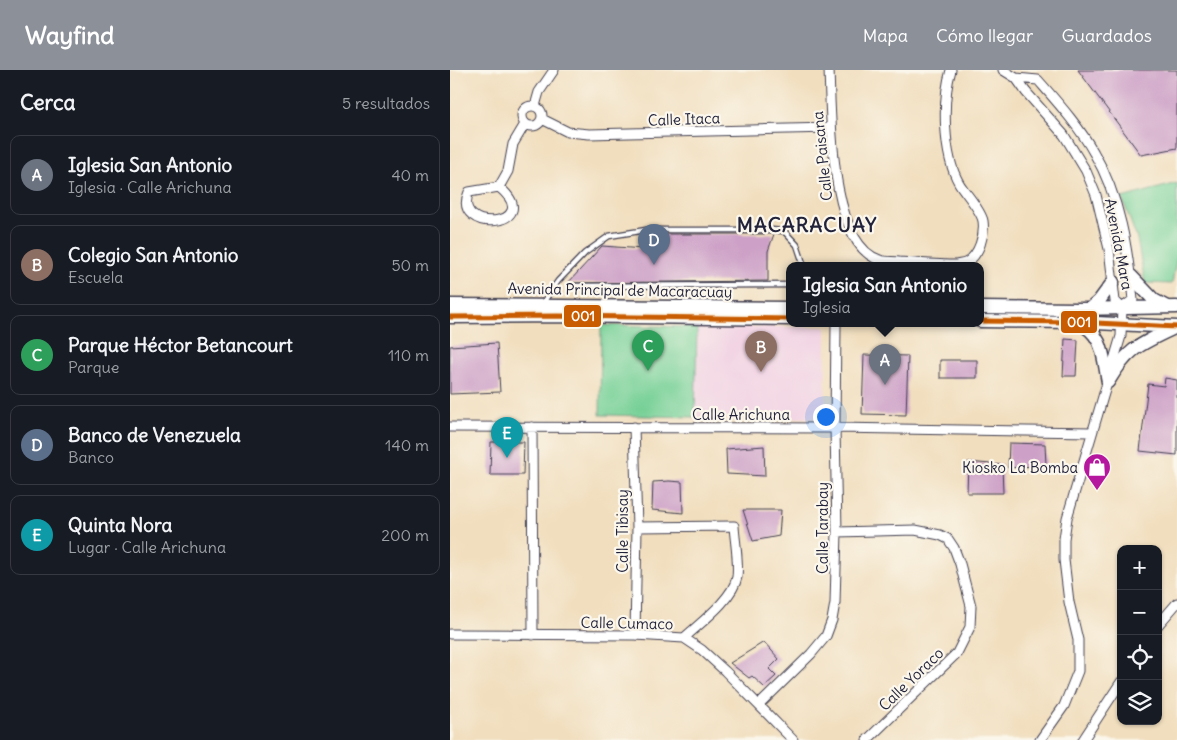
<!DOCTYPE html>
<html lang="es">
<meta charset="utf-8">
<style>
body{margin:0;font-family:Delius,sans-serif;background:#20242c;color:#f1f3f6}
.controls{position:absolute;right:15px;bottom:15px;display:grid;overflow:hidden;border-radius:10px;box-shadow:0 1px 4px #0004}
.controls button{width:45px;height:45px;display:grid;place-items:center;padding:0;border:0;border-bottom:1px solid #363941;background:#171b24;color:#f1f3f6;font:25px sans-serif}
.you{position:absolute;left:375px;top:346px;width:18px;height:18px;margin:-12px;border:4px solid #fff;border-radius:50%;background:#1a73e8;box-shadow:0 0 0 8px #1a73e833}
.badge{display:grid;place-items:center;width:32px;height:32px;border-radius:50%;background:#8c9099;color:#fff;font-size:16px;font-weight:700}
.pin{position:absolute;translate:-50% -41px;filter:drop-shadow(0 1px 2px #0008)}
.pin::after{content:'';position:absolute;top:26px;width:18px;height:15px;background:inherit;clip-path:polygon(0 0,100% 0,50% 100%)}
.popup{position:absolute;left:336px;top:192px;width:198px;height:65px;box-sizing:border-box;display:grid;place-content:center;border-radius:10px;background:#171b24;filter:drop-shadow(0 1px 4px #0005);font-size:16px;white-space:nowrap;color:#9ea1a6}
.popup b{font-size:19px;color:#f1f3f6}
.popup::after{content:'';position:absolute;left:50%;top:100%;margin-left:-10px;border:10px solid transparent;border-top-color:#171b24}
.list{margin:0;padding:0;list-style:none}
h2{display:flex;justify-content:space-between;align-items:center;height:65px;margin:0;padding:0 20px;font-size:21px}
h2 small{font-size:16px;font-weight:400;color:#9ea1a6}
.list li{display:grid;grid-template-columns:32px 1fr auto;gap:15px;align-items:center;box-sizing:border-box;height:80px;margin:0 10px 10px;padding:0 10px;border:1px solid #363941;border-radius:10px}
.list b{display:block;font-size:19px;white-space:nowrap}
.list p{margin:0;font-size:16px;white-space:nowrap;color:#9ea1a6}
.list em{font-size:16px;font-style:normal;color:#9ea1a6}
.icon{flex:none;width:28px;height:28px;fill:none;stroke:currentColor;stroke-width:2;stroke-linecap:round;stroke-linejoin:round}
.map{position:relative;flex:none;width:727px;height:670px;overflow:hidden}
header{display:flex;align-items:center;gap:30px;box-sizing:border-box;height:70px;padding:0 25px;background:#8c9099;color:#fff}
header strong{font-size:24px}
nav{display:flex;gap:28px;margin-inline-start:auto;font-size:18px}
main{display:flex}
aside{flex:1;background:#171b24}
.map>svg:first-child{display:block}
.built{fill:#f1d0e3}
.green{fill:#76d096;stroke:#4c7968}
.building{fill:#cda1c7}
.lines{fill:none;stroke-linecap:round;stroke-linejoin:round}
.lane-casing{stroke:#413e4f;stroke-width:7}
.street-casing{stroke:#413e4f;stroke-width:11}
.secondary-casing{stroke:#413e4f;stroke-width:15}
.path{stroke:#413e4f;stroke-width:2;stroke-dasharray:4 4;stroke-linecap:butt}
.lane{stroke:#fff;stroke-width:4.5}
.street{stroke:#fff;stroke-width:9}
.secondary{stroke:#fff;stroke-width:12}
.bus-1-casing{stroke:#fbf7ec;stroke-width:9}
.bus-1{stroke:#c95b00;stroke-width:5}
.labels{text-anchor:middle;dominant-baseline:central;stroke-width:4.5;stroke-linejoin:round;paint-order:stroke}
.street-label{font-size:15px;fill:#22223b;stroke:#fbf7ec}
.poi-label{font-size:15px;fill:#22223b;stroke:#fbf7ec;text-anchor:end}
.district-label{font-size:20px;font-weight:bold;letter-spacing:1px;fill:#22223b;stroke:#fbf7ec}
.line-badge{stroke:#fbf7ec;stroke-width:2}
.badge-label{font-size:14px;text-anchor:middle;font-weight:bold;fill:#fff}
</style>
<header>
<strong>Wayfind</strong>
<nav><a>Mapa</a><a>Cómo llegar</a><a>Guardados</a></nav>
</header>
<main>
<aside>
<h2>Cerca<small>5 resultados</small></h2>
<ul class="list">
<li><span class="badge" style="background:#6b7280">A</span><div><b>Iglesia San Antonio</b><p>Iglesia · Calle Arichuna</p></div><em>40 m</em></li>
<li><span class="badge" style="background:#8d6e63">B</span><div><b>Colegio San Antonio</b><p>Escuela</p></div><em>50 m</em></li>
<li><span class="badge" style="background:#2e9e5b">C</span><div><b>Parque Héctor Betancourt</b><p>Parque</p></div><em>110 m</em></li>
<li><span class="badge" style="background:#5c6f8a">D</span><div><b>Banco de Venezuela</b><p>Banco</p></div><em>140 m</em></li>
<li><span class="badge" style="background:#0f9aa8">E</span><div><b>Quinta Nora</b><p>Lugar · Calle Arichuna</p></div><em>200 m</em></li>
</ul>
</aside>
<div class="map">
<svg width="727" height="670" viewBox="0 0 727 670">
<rect width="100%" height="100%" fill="#fbf7ec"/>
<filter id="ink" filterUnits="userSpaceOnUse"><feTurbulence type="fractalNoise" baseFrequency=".02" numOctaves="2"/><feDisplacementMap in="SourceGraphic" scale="10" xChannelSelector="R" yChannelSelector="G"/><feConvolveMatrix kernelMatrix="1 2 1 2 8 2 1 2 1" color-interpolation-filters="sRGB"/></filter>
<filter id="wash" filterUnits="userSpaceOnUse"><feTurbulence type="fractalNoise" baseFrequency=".0096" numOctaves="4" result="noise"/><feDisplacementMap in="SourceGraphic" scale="20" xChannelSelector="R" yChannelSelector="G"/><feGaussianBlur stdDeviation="1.12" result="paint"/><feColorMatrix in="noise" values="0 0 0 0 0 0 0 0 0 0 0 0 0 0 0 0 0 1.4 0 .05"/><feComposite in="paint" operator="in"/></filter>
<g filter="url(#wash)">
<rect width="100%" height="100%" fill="#f1debe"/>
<path class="built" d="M247,257H376L375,348L245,347Z"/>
<path class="green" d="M727,113V186L722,214L695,213L687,169L672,128Z
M151,255L247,257L245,347L150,345Z"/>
<g id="blocks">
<path class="building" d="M628,0H727V78L691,85Z
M195,164H324L318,181V211L118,213L152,176L194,179Z
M615,269L628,270L626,306H613Z
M47,273L50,322L0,324V276Z
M414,285L458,286L456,345L412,344Z
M490,290H527V308H490Z
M715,308L727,310V385L690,381L698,314L714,316Z
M41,372H74L73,405H40Z
M559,373L595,374L596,395L558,398Z
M314,376L315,406L277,404L276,379Z
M518,392L552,395L553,423H517Z
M219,411L232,412L233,443L202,440L203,412Z
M293,440H331L329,466L303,471Z
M314,572L329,589L319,599L326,606L314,617L302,606L299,608L280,593Z"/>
</g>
</g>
<g filter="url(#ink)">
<use href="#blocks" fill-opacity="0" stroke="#413e4f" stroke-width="1"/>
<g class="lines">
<g class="lane-casing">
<path id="lane" d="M123,216L340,215
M92,234L108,211L135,183L159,166L196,160H321L334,161L347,175L354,196"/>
</g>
<g class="street-casing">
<path id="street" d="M379,0C381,43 379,175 430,190C435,192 443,191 449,192C468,193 486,195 506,195C509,194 514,194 517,192C529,185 535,165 533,151C531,140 515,123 509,113C493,85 492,30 501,0
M553,0L566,8L576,22L614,65L636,101L646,125L659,179L665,231L672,238
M566,8L588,10C608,33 629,56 644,83C670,127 678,180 683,230L672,238
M72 46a10 10 0 1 1 20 0a10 10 0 1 1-20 0Z
M85,36L89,22L104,0
M92,49L118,62L139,64L381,58
M49,117C97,157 0,165 19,122Z
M49,117L58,101L63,74L75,54
M0,357L385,358L642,362
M82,357L83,565
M184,357L187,457L185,565
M187,457L284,456C285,472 289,491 287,507C283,529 250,553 234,568
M387,462L465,460L490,465L498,469L504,478L510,494L521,536L520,557L507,583L417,670
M708,555L727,533
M0,564L185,565L234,568L252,580L275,601L343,670
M309,635L361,584L376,566L382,550L385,533L387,462L385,358L386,254
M590,670L614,636L628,601V570L619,532L614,490V469L617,448L671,266L672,238
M633,670L671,612"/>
</g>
<g class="secondary-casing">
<path id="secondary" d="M681,206L704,230L717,237
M0,235L340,238
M530,238L627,239L727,237
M640,239L649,231L663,212
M0,247L108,246L340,249
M530,251L626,252L727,257
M628,253C654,263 653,288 658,312
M658,312C678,278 689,275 724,258"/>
</g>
<path class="path" d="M356,254H361"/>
<use href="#lane" class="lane"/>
<use href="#street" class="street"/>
<use href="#secondary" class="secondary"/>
<g class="bus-1-casing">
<path id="bus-1" d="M0,247L108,246L340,249
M530,251L626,252L727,257"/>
</g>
<use href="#bus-1" class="bus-1"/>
</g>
</g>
<defs>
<g id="shop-pin" transform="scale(1.4375)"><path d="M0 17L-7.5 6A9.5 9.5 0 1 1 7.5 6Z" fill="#b5179e" stroke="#fbf7ec"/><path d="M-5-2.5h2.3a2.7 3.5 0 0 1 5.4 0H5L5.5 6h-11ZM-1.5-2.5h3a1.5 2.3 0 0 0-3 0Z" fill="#fff"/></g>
</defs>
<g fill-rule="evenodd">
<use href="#shop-pin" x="647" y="397"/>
</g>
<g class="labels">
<g class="street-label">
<text transform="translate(234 49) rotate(-2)">Calle Itaca</text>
<text transform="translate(372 86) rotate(-96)">Calle Paisana</text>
<text transform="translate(669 174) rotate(79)">Avenida Mara</text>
<text transform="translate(170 220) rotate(1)">Avenida Principal de Macaracuay</text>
<text x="291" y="344">Calle Arichuna</text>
<text transform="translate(372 458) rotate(-90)">Calle Tarabay</text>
<text transform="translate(172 461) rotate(-90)">Calle Tibisay</text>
<text transform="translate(177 553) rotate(1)">Calle Cumaco</text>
<text transform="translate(461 609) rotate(-44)">Calle Yoraco</text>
</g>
<g class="poi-label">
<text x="628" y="397">Kiosko La Bomba</text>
</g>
<g class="district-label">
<text x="357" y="154">MACARACUAY</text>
</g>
</g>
<g class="line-badge">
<rect x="113" y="234" width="39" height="24" rx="5" fill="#c95b00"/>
<rect x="610" y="240" width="38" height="24" rx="5" fill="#c95b00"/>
</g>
<g class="badge-label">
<text x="133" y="251">001</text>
<text x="629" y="257">001</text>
</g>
</svg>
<div class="controls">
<button>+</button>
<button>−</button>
<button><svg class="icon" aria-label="locate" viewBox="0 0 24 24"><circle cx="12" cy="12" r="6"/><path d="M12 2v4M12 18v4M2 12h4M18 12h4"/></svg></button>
<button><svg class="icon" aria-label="layers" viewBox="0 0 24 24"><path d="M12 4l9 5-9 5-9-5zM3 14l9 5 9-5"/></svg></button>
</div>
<div class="you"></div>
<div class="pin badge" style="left:435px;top:315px;background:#6b7280">A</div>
<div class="popup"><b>Iglesia San Antonio</b>Iglesia</div>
<div class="pin badge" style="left:311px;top:302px;background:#8d6e63">B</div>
<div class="pin badge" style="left:198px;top:301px;background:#2e9e5b">C</div>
<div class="pin badge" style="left:204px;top:195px;background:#5c6f8a">D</div>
<div class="pin badge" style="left:57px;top:388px;background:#0f9aa8">E</div>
</div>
</main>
